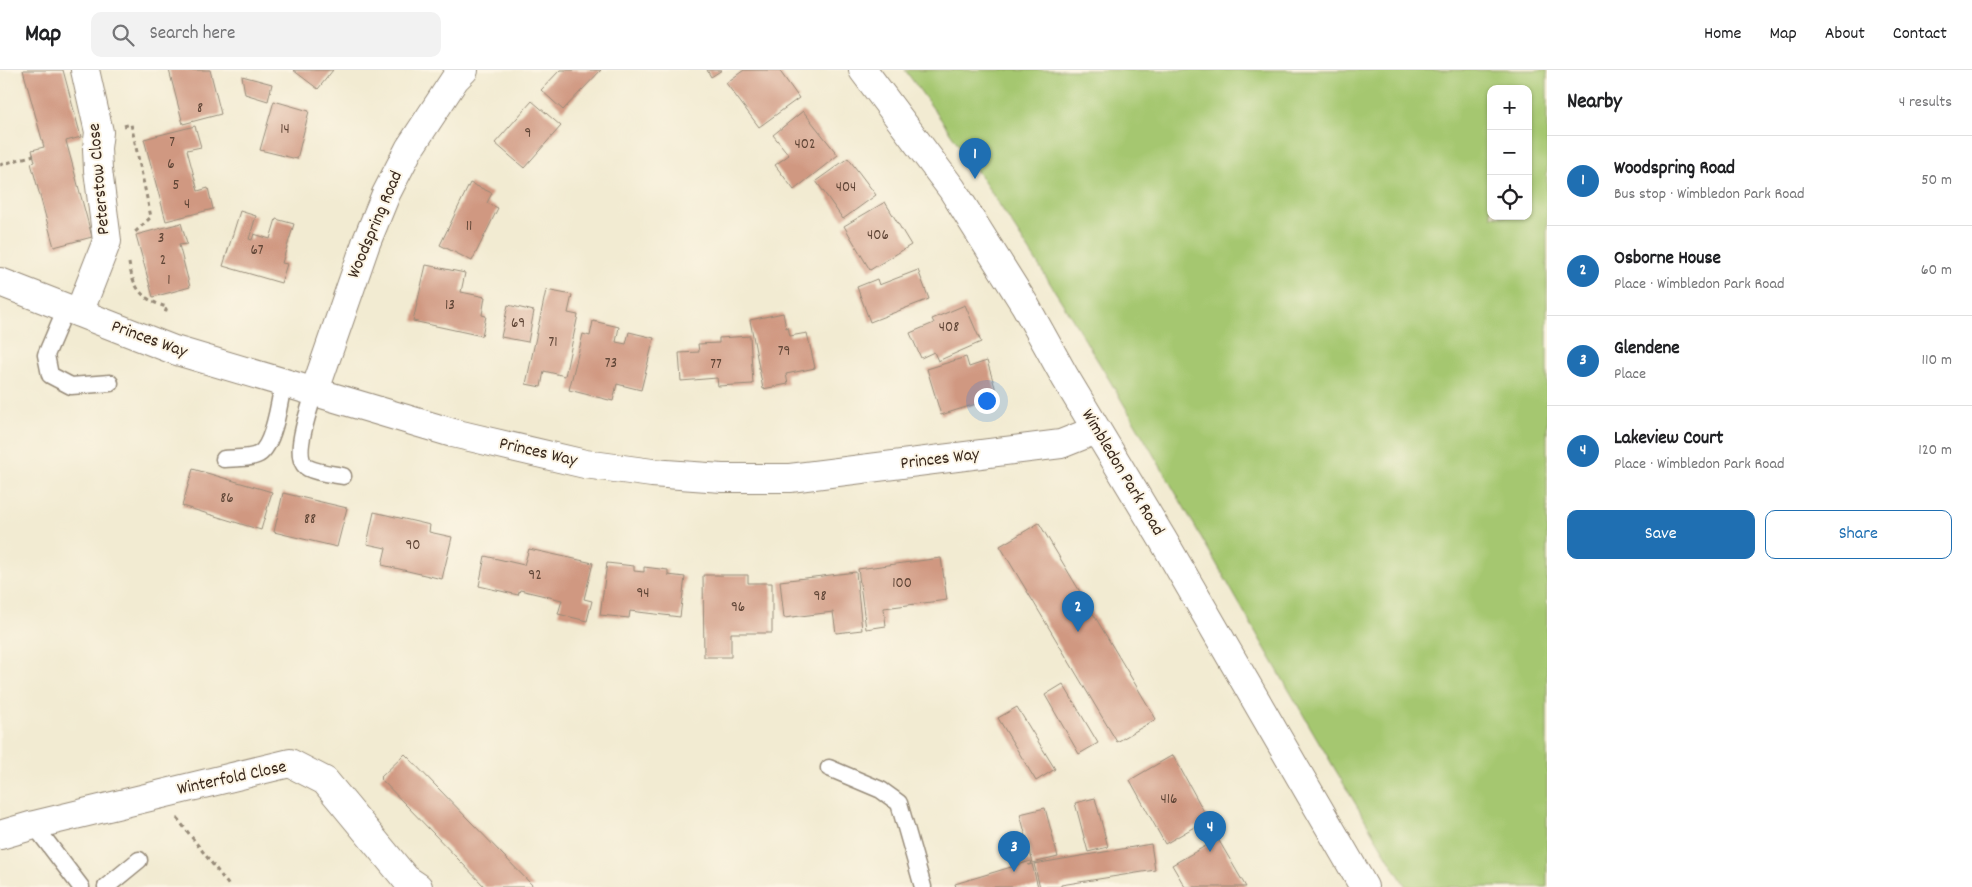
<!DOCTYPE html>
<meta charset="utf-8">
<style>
body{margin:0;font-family:Dekko,sans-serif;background:#f2f2f2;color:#202124}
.controls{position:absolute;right:15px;top:15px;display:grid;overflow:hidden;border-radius:10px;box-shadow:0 1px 4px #0004}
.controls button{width:45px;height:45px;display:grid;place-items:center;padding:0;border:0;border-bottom:1px solid #e0e0e0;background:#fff;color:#202124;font:25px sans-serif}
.you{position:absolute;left:986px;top:330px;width:18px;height:18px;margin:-12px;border:4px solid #fff;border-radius:50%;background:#1a73e8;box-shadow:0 0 0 8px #1a73e833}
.badge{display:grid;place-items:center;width:32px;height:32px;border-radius:50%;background:#1f6fb2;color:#fff;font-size:16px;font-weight:700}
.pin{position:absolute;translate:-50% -41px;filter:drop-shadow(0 1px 2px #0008)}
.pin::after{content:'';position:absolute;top:26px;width:18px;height:15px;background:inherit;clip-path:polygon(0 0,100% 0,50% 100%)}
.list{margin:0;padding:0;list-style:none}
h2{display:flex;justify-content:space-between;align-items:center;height:65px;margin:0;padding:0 20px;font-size:21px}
h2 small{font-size:16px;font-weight:400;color:#757577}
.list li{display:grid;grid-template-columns:32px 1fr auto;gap:15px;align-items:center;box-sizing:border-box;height:90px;padding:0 20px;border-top:1px solid #e0e0e0}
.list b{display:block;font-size:19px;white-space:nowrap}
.list p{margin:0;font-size:16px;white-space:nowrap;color:#757577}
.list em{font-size:16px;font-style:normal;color:#757577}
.actions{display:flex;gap:10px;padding:15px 20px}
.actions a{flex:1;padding:11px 0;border:1px solid #1f6fb2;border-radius:10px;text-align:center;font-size:18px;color:#1f6fb2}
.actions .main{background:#1f6fb2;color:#fff}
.icon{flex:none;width:28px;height:28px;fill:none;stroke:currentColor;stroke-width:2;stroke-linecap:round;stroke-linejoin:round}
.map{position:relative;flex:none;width:1547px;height:817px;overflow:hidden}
header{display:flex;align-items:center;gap:30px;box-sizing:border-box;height:70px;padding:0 25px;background:#fff;border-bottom:1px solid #e0e0e0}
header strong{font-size:24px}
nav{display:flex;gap:28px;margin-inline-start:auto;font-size:18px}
.search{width:350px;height:45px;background:#f2f2f2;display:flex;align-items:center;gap:12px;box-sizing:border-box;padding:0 18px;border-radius:10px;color:#757577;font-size:19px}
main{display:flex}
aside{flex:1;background:#fff}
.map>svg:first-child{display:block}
.green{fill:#a5c770;stroke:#707847;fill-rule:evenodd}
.building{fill:#d09881}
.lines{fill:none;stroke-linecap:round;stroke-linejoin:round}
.service-casing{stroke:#968a78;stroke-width:19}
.minor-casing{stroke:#968a78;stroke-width:30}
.tertiary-casing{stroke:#968a78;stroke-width:30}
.path{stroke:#968a78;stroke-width:3;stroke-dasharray:4 4;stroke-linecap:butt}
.service{stroke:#fff;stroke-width:16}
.minor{stroke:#fff;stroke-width:28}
.tertiary{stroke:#fff;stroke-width:28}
.labels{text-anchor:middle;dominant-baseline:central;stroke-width:4;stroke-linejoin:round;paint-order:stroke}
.number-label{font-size:15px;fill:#604637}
.street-label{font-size:18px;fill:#3b2a1e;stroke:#fcf5e5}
</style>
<header>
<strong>Map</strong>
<div class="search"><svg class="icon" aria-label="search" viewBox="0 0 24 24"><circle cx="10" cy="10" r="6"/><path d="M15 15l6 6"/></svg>Search here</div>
<nav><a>Home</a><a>Map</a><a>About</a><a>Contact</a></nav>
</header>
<main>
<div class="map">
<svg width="1547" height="817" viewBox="0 0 1547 817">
<rect width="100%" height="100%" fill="#fcf5e5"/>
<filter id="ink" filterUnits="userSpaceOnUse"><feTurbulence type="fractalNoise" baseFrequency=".02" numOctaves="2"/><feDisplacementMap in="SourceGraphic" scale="10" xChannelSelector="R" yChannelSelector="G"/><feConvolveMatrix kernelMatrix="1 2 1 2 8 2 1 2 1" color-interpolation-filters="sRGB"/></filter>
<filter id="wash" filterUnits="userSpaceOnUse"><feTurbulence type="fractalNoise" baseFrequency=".0096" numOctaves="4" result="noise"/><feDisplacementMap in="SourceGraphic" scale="20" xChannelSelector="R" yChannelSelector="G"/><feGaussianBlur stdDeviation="1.12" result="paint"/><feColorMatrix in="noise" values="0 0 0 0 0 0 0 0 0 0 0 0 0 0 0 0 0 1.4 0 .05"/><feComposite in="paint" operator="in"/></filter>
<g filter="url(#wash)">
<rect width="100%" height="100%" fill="#f2ebd2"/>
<path class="green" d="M905,0H1547V817H1406C1238,546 1096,256 905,0ZM1491,19H1528V146H1491Z"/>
<g id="blocks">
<path class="building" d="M23,0H63L81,67L66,71L92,167L54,177L31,93L35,92L32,80L44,77Z
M169,0H210L221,44L183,54Z
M293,0H333L318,19Z
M560,0H601L563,40L541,20Z
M707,0H722L711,7Z
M744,0H779L799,28L759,57L726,13Z
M242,6L272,14L268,31L245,24Z
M274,31L309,41L297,89L260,80Z
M532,31L561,56L524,98L495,73Z
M803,41L838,85L794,120L775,95L789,85L773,65Z
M195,56L201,77L187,80L198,121L208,118L213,139L166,151L144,69Z
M848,88L876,125L843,149L816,111Z
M470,113L492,123L487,133L498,138L472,191L440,175Z
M885,132L911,175L870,200L844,156Z
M240,141L256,146L249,169L252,170L254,164L270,169L276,149L294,154L282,193L287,194L281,213L223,196Z
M181,153L187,174L179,175L190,217L153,227L136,165Z
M426,195L465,203L461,222L485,227L482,245L486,246L482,266L413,251Z
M918,200L929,229L870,252L857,217L877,209L879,215Z
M546,220L572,225L568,243L578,245L565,306L544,301L541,317L526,314Z
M508,235L534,241L528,272L501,267Z
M965,235L981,272L938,291L934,282L921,288L910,263L934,253L932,249Z
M783,243L786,258L788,257L790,266L807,263L815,298L786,304L788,314L763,319L750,250Z
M593,251L619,257L616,272L626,274L629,262L654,268L641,320L617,314L613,331L569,320L583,264L590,266Z
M750,266L753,314L718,316L717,308L681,311L679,283L699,282L698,274L719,273V268Z
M966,287L969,297L987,291L998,327L941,345L927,299Z
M193,399L272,422L261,460L182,436Z
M283,423L347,438L337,477L274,462Z
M374,442L430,455L429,462L452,467L442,509L382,495L386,478L367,474Z
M1039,453L1156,649L1117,672L1000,476Z
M529,479L593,493L584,529L592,531L587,551L558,544L562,530L520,520L518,525L479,516L485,486L524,495Z
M941,488L947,530L884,538L886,556L866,559L858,499Z
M607,493L634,496V501L644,502V497L668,500V505L685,507L680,547L630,541L629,548L600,545Z
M856,502L862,560L836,563L833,542L784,548L780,511Z
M703,505H748V513H772V563H731V587H704Z
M1063,614L1098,673L1079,684L1045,625Z
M1017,637L1055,699L1036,711L998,648Z
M405,684L534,817H485L380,708Z
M1173,685L1208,749L1165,774L1130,710Z
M1095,728L1108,777L1088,782L1075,733Z
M1045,738L1058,787L1033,793L1020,744Z
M1218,769L1246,817H1185L1172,795Z
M1151,774L1155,800L1061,815V817H1040L1034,794Z
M1031,791L1032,794L1028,795L1032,794L1038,817H956L955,814Z"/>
</g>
</g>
<g filter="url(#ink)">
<use href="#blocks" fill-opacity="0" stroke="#968a78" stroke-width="1"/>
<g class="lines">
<g class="service-casing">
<path id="service" d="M66,238L46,285L50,305L71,316L110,313
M314,323C310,339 290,388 308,398C318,403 332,404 343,406
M224,389C235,388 250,389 259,384C274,375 280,330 283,313
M829,698L881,720L899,733L923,817
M34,755L81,817
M106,817L139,790"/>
</g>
<g class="minor-casing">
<path id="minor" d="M0,212L174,280L453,363L585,394L652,403L722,408H790L1061,374L1096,360
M79,243L107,171L98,100L97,78L99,62L85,0
M314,323L366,173L386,124L409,79L455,9L464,0
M0,765L34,755L290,693L325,711L406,809L418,817"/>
</g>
<g class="tertiary-casing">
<path id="tertiary" d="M863,0L952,119L1025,235L1065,307L1163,470L1364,817"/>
</g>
<path class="path" d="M124,56L131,54L151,147L134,163
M0,95L34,85
M129,193C133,218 142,230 167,237L164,246
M177,748L230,817"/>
<use href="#service" class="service"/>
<use href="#minor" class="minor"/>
<use href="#tertiary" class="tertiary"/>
</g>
</g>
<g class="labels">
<g class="number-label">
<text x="200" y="39">8</text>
<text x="285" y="60">14</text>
<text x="528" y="64">9</text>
<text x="172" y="73">7</text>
<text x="805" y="75">402</text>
<text x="171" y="95">6</text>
<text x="176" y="116">5</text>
<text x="846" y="118">404</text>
<text x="187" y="135">4</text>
<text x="469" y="157">11</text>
<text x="878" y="166">406</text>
<text x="161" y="169">3</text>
<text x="257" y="181">67</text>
<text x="163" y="191">2</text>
<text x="169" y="211">1</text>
<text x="450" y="236">13</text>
<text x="518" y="254">69</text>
<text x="949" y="258">408</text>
<text x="553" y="273">71</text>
<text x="784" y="282">79</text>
<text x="611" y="294">73</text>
<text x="716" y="295">77</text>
<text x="227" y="429">86</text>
<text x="310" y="450">88</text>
<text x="413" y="476">90</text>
<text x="535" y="506">92</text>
<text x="902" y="514">100</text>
<text x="643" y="524">94</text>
<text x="820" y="527">98</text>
<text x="738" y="538">96</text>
<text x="1169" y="730">416</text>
</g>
<g class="street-label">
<text transform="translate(100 109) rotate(-95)">Peterstow Close</text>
<text transform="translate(376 155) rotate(-67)">Woodspring Road</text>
<text transform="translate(149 270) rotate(20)">Princes Way</text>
<text transform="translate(538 383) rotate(13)">Princes Way</text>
<text transform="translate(940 390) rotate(-7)">Princes Way</text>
<text transform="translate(1122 403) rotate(59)">Wimbledon Park Road</text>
<text transform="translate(232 709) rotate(-12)">Winterfold Close</text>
</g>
</g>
</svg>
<div class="controls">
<button>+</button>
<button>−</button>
<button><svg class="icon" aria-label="locate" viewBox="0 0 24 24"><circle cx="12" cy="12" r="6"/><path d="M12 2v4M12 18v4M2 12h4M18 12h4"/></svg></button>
</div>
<div class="you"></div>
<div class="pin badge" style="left:975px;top:109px">1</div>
<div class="pin badge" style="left:1078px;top:562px">2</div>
<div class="pin badge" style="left:1014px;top:802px">3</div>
<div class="pin badge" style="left:1210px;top:782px">4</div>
</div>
<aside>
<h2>Nearby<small>4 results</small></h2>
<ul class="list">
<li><span class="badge">1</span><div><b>Woodspring Road</b><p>Bus stop · Wimbledon Park Road</p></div><em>50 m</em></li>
<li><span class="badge">2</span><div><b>Osborne House</b><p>Place · Wimbledon Park Road</p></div><em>60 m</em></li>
<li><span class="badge">3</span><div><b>Glendene</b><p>Place</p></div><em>110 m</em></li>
<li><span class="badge">4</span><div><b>Lakeview Court</b><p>Place · Wimbledon Park Road</p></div><em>120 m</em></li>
</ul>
<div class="actions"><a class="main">Save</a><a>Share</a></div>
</aside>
</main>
